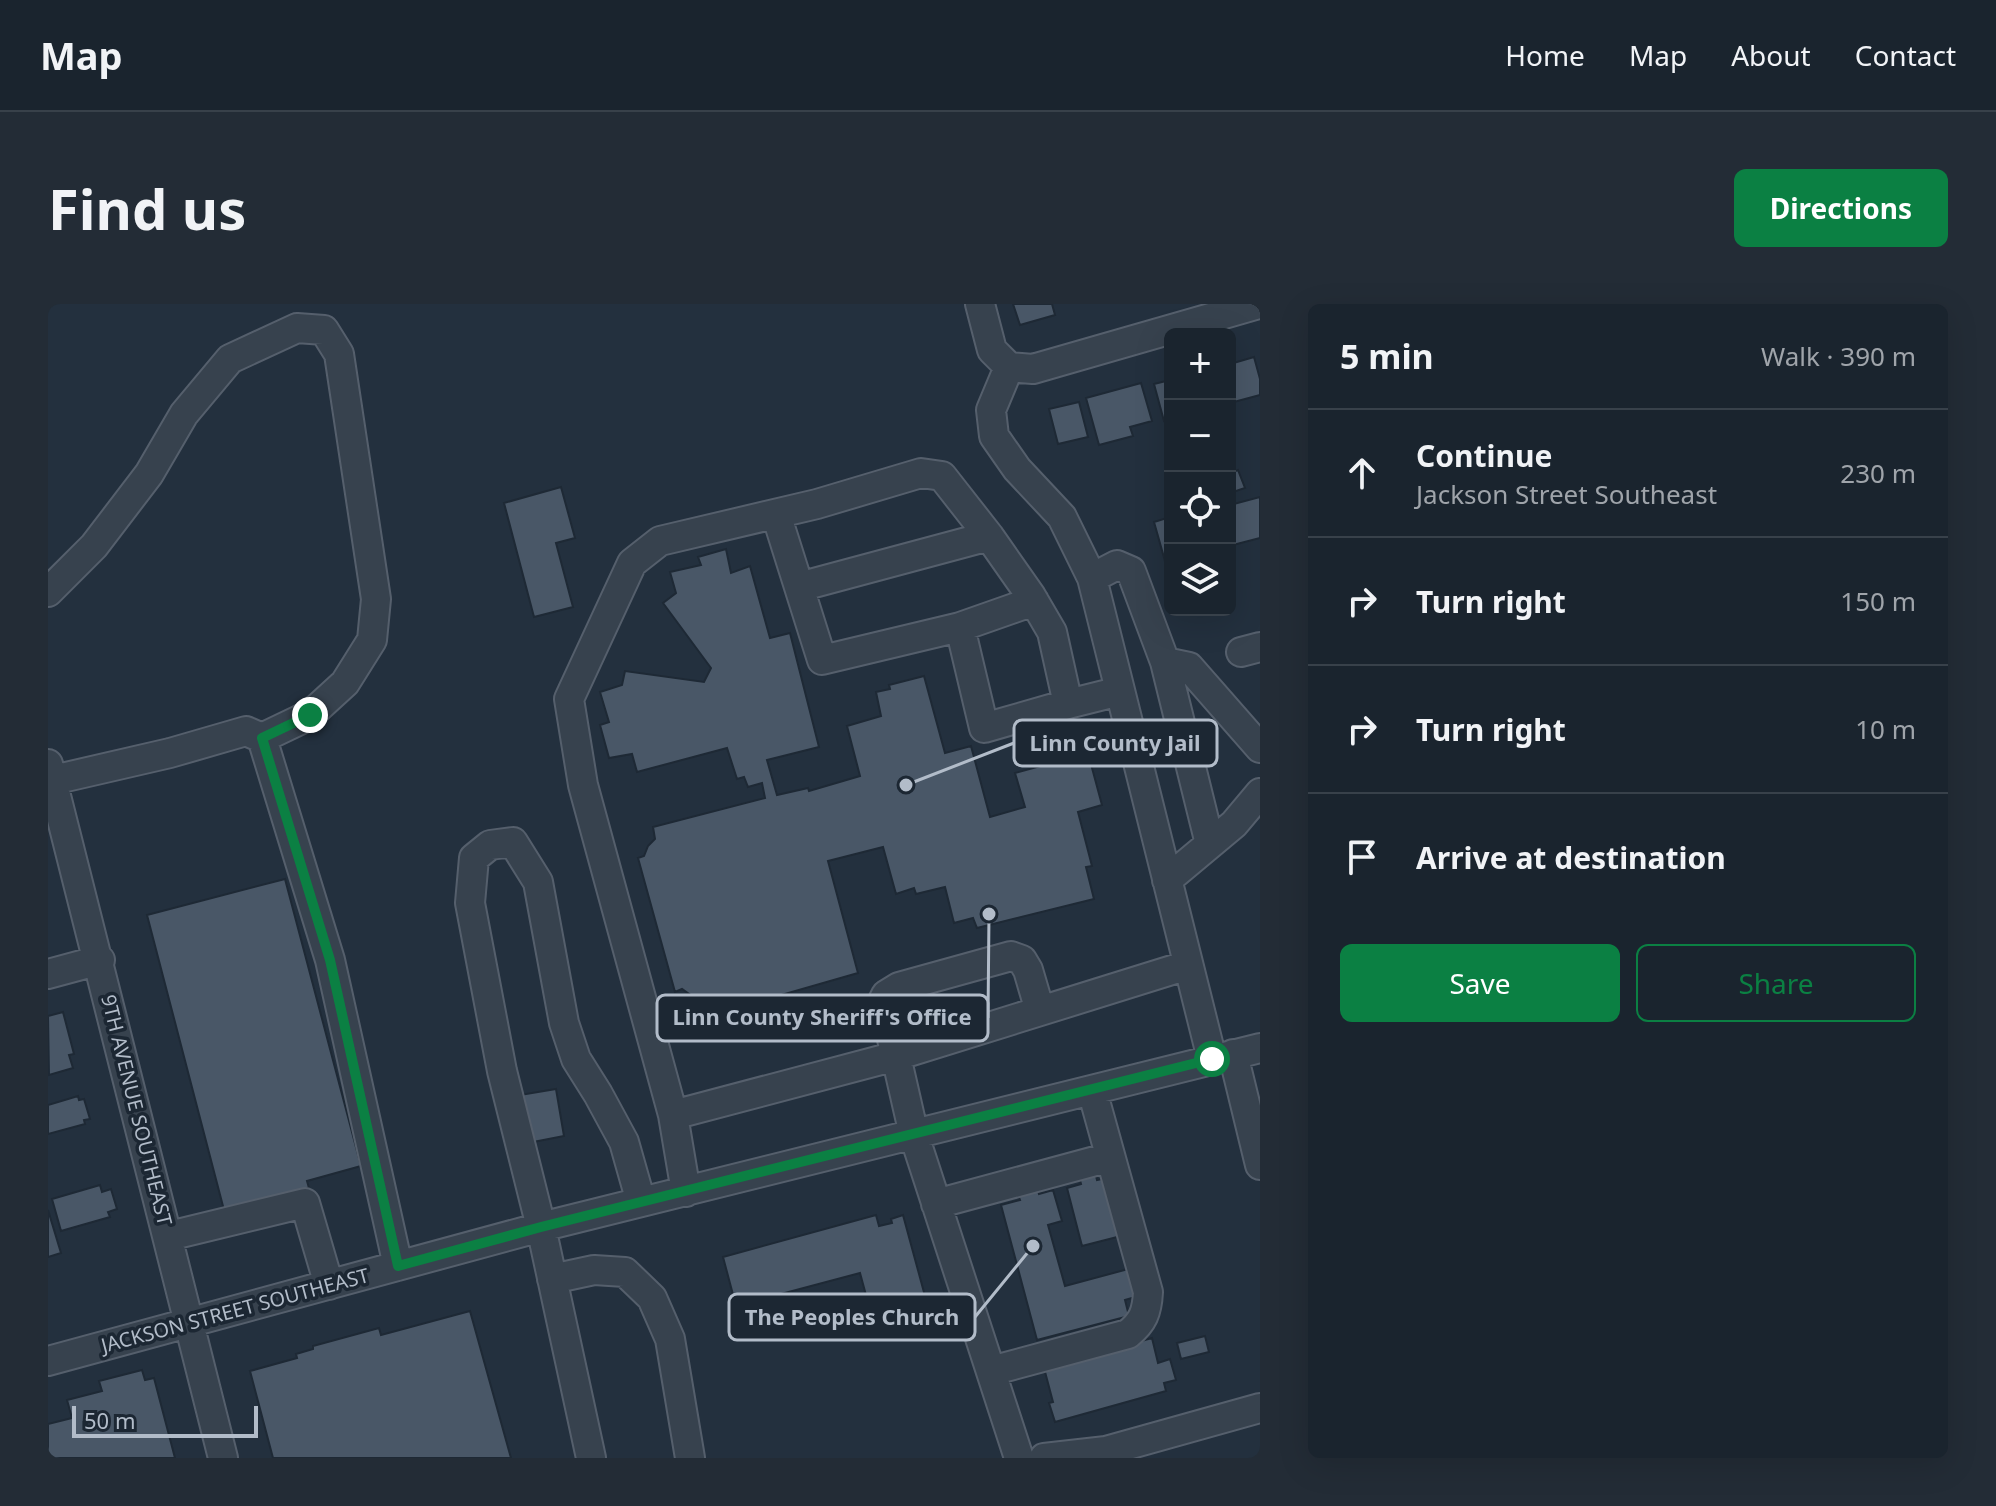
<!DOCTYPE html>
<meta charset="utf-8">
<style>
body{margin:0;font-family:"Noto Sans",sans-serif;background:#232c36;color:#f1f3f6}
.controls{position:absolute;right:24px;top:24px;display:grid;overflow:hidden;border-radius:12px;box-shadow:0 8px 32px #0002}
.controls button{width:72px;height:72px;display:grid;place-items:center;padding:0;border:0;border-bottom:2px solid #38414a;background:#1a242e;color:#f1f3f6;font:40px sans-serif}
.scale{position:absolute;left:24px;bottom:20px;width:186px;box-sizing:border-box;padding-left:8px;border:4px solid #b2bcc9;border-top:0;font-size:22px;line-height:28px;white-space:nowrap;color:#b2bcc9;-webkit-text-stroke:6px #1c2733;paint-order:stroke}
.stop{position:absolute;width:24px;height:24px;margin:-18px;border:6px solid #0b8043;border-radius:50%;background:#fff}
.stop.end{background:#0b8043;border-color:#fff;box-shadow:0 2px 8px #0008}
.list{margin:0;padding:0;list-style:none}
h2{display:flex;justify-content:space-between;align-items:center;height:104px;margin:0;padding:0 32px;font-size:34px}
h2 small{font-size:26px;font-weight:400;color:#9fa4aa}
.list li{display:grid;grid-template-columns:52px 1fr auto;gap:24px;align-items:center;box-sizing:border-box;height:128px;padding:0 32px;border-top:2px solid #38414a}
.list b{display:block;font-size:30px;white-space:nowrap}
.list p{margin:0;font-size:26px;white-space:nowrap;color:#9fa4aa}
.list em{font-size:26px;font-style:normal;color:#9fa4aa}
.actions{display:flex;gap:16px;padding:24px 32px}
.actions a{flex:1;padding:18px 0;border:2px solid #0b8043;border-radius:12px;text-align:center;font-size:28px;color:#0b8043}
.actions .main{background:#0b8043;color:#fff}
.icon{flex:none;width:44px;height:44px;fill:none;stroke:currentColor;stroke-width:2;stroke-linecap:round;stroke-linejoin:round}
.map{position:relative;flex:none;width:1212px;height:1154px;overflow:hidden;border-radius:12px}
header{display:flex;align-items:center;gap:48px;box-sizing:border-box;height:112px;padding:0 40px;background:#1a242e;border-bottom:2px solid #38414a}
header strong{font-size:38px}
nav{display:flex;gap:44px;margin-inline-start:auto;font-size:28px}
.intro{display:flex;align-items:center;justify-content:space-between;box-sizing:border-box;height:192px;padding:0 48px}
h1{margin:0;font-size:56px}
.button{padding:20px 36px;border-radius:12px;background:#0b8043;color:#fff;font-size:28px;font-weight:700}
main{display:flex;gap:48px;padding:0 48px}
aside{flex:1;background:#1a242e;border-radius:12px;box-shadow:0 8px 32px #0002}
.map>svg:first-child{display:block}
.building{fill:#495767;stroke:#1e2935;stroke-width:2}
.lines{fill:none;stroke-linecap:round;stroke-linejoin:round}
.minor-casing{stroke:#555f6c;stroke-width:32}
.minor{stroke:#37424e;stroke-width:28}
.route{stroke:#0b8043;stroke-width:10}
.labels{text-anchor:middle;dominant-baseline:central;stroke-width:7;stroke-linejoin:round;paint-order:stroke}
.street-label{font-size:20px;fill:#b2bcc9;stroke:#1c2733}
.leader{fill:none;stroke:#b2bcc9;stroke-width:3}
.callout-dot{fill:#b2bcc9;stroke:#1c2733;stroke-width:3}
.callout{fill:#1c2733;stroke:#b2bcc9;stroke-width:3}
.callout-label{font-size:22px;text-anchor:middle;font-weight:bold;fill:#b2bcc9}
</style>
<header>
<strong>Map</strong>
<nav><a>Home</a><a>Map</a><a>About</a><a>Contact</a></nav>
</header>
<div class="intro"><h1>Find us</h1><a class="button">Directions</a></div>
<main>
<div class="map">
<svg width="1212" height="1154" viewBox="0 0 1212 1154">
<rect width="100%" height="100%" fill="#23303e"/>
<path class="building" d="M965,0H1004L1007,11L972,21Z
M1206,53L1212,75V91L1182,99V104V60Z
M1122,76V115L1116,117L1106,80Z
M1093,79L1104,117L1082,123L1085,132L1051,141L1038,94Z
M1031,98L1040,133L1010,140L1001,105Z
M1190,166L1197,184L1182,189V169Z
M513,183L527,234L508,239L525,303L486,313L456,199Z
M1212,193V234L1185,241L1182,229V201Z
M1122,213V256L1117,257L1106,218Z
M678,245L683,269L702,262L722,334L742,329L771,443L719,456L729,491L760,484L761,487L812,472L799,422L833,412L828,388L842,385L841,381L876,372L897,449L923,442L942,513L977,503L967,469L1040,449L1054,501L1030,508L1044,562L1038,563L1046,595L929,624L925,614L906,619L897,583L868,590L866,584L848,590L835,543L780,557L810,669L656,713L651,697L634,685L627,688L590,554L596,552L600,542L607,535L605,523L717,494L714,479L700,483L696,473L689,475L679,444L589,468L584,450L561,454L552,421L561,418L552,388L574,381L577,367L656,378L663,364L615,299L628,289L622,268L653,261L650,253Z
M237,575L313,862L259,877L261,884L176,906L99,611Z
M15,708L26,750L21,751L25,764L1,771L0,712Z
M508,785L516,832L480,839L472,791Z
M30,792L31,796L36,795L42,815L36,816L37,820L0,830V801Z
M1047,868L1049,876L1063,873L1077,931L1034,942L1019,884L1033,880L1031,872Z
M52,881L54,888L63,885L69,905L60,908L62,913L13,927L4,895Z
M989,883L991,890L1005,886L1014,917L1000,921L1017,982L1084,964L1091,992L1077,996L1081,1012L989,1036L953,901L972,896L969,888Z
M0,906L13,949L0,953Z
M828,911L831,922L844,919L843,915L855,911L877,992L822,1006L812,969L688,1002L675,953Z
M422,1007L463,1154H225L202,1067L249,1054L248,1050L265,1045V1042L331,1024L333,1031Z
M1157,1032L1161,1048L1133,1055L1129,1039Z
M1104,1034L1110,1059L1122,1055L1128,1076L1116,1079L1118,1087L1007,1118L1001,1099L1005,1098L996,1064Z
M94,1066L97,1076L106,1074L127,1154H0V1120L24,1114L19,1096L54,1087L51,1077Z"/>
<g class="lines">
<g class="minor-casing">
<path id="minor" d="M932,0L944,46L961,63
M961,63L943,106L946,132L969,165L1014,213L1044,274L1164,755
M961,63L985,65L1211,0
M728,210L774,356L912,323L936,424L1020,400
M1044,274L1069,261L1083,267L1117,358L1141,363L1212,444
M751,283L941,232
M0,288L46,242L101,170L136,110L182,55L249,24L276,26L291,50L328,295L324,336L297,379L262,411L214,434
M912,323L986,297
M1193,348L1212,343
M1117,358L1162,540
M0,460L175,1154
M5,476L122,449L198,427L214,434L282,656L350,962
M1119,576L1186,520L1212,489
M0,670L52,656
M1185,750L1212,861
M625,811L535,481L521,395L584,259L612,237L769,200L873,169L894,172L941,232L983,292L1004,328L1020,400L1072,387
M638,888L625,811L848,752L835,697L838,691L851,683L963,652L974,656L980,666L992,707
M888,900L1062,853
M121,932L257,899L281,981
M504,975L546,966L577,968L604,994L622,1035L642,1154
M0,1057L493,923L1212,744
M943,1067L1080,1030C1095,1018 1099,1008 1100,988L1044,786
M543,1154L493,923L454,767L422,599L426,554L442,541L465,538L490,578L516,719L528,755L550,790L576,838L593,898
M971,1154L866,831L848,752L1140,661
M996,1154L1058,1147L1212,1104"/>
</g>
<use href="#minor" class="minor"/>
</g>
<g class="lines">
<path class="route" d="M262,411L214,434L282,656L350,962L493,923L1164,755"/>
</g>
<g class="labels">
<g class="street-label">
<text transform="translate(89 806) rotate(76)">9TH AVENUE SOUTHEAST</text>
<text transform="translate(187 1006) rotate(-15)">JACKSON STREET SOUTHEAST</text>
</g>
</g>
<path class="leader" d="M858 481L966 439M941 610L940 714M985 942L927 1013"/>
<g class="callout-dot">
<circle cx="858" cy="481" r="8"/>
<circle cx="941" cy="610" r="8"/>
<circle cx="985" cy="942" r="8"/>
</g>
<g class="callout">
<rect x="966" y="416" width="203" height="46" rx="8"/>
<rect x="609" y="691" width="331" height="46" rx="8"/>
<rect x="681" y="990" width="246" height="46" rx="8"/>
</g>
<g class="callout-label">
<text x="1067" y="447">Linn County Jail</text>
<text x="774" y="721">Linn County Sheriff's Office</text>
<text x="804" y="1021">The Peoples Church</text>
</g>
</svg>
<div class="controls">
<button>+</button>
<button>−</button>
<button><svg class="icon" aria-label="locate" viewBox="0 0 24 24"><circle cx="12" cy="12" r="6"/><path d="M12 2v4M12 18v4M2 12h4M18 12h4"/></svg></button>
<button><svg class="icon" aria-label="layers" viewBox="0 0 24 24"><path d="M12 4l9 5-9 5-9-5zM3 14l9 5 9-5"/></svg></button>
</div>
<div class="scale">50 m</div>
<div class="stop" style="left:1164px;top:755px"></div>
<div class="stop end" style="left:262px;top:411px"></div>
</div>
<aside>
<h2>5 min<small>Walk · 390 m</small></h2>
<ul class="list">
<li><svg class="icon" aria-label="ahead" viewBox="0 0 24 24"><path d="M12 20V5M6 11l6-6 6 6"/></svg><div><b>Continue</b><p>Jackson Street Southeast</p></div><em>230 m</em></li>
<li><svg class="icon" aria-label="right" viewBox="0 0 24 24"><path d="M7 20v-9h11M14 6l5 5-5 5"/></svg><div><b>Turn right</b></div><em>150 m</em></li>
<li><svg class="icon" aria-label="right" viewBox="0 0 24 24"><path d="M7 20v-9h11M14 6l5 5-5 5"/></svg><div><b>Turn right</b></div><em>10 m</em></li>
<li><svg class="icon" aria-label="arrive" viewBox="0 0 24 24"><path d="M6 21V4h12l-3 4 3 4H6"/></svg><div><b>Arrive at destination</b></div></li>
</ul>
<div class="actions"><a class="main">Save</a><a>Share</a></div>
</aside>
</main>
